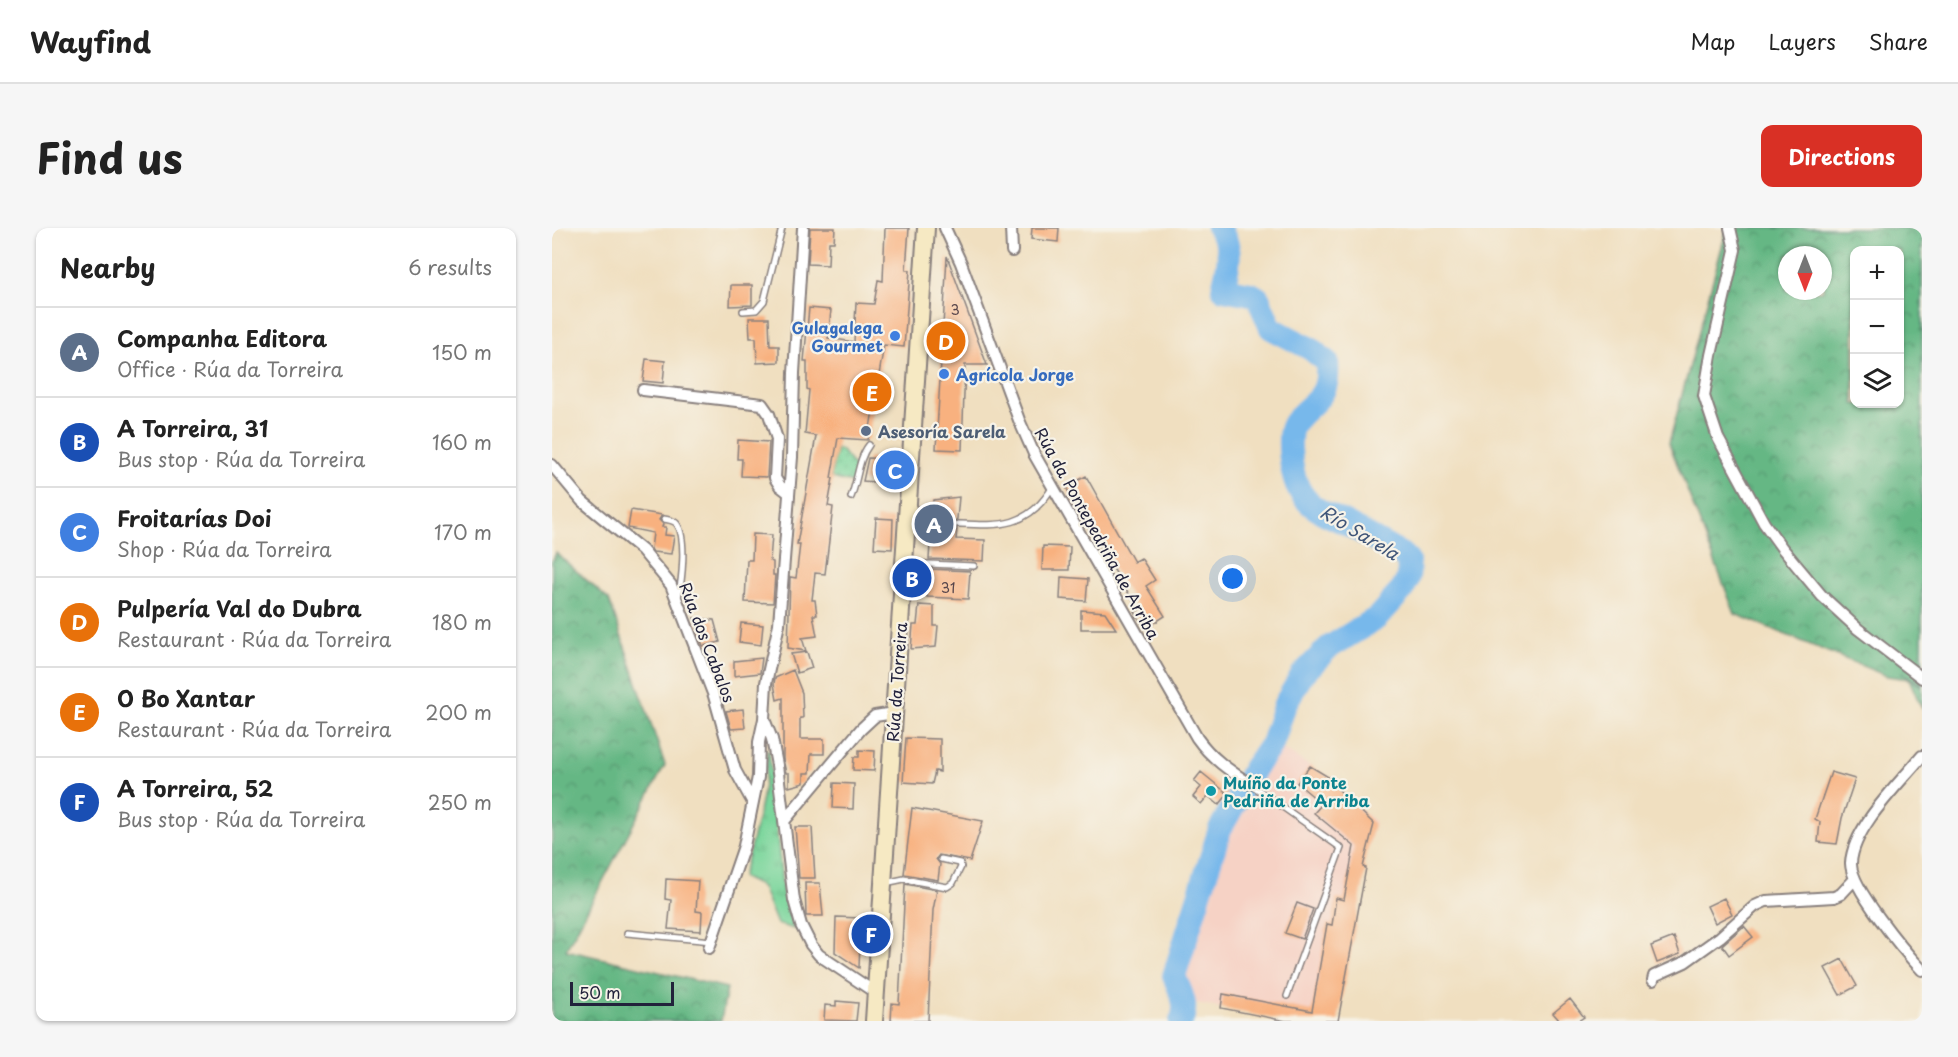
<!DOCTYPE html>
<meta charset="utf-8">
<style>
body{margin:0;font-family:"Playpen Sans",sans-serif;background:#f6f6f6;color:#222}
.controls{position:absolute;right:18px;top:18px;display:grid;overflow:hidden;border-radius:12px;box-shadow:0 2px 4px #0004}
.controls button{width:54px;height:54px;display:grid;place-items:center;padding:0;border:0;border-bottom:2px solid #e0e0e0;background:#fff;color:#222;font:30px sans-serif}
.compass{position:absolute;left:1226px;top:18px;width:54px;height:54px;border-radius:50%;background:#fff;box-shadow:0 2px 4px #0004;rotate:180deg}
.scale{position:absolute;left:18px;bottom:15px;width:104px;box-sizing:border-box;padding-left:6px;border:3px solid #22223b;border-top:0;font-size:16px;line-height:21px;white-space:nowrap;color:#22223b;-webkit-text-stroke:4px #f7f3e8;paint-order:stroke}
.you{position:absolute;left:681px;top:351px;width:21px;height:21px;margin:-15px;border:4px solid #fff;border-radius:50%;background:#1a73e8;box-shadow:0 0 0 9px #1a73e833}
.badge{display:grid;place-items:center;width:39px;height:39px;border-radius:50%;background:#d93025;color:#fff;font-size:20px;font-weight:700}
.pin{position:absolute;translate:-50% -50%;border:3px solid #fff;box-shadow:0 2px 6px #0006}
.list{margin:0;padding:0;list-style:none}
h2{display:flex;justify-content:space-between;align-items:center;height:78px;margin:0;padding:0 24px;font-size:26px}
h2 small{font-size:20px;font-weight:400;color:#767676}
.list li{display:grid;grid-template-columns:39px 1fr auto;gap:18px;align-items:center;box-sizing:border-box;height:90px;padding:0 24px;border-top:2px solid #e0e0e0}
.list b{display:block;font-size:22px;white-space:nowrap}
.list p{margin:0;font-size:20px;white-space:nowrap;color:#767676}
.list em{font-size:20px;font-style:normal;color:#767676}
.icon{flex:none;width:33px;height:33px;fill:none;stroke:currentColor;stroke-width:2;stroke-linecap:round;stroke-linejoin:round}
.map{position:relative;flex:none;width:1370px;height:793px;overflow:hidden;border-radius:12px}
header{display:flex;align-items:center;gap:36px;box-sizing:border-box;height:84px;padding:0 30px;background:#fff;border-bottom:2px solid #e0e0e0}
header strong{font-size:28px}
nav{display:flex;gap:33px;margin-inline-start:auto;font-size:21px}
.intro{display:flex;align-items:center;justify-content:space-between;box-sizing:border-box;height:144px;padding:0 36px}
h1{margin:0;font-size:42px}
.button{padding:15px 27px;border-radius:12px;background:#d93025;color:#fff;font-size:21px;font-weight:700}
main{display:flex;gap:36px;padding:0 36px}
aside{flex:1;background:#fff;border-radius:12px;box-shadow:0 2px 4px #0004}
.map>svg:first-child{display:block}
.built{fill:#f6d2c5}
.grass{fill:url(#grass-dots);stroke:#4f7c6c;stroke-width:1.5}
.forest{fill:url(#forest-crowns);stroke:#446c60;stroke-width:1.5;fill-rule:evenodd}
.park{fill:url(#park-tufts);stroke:#4f7c6c;stroke-width:1.5}
.lines{fill:none;stroke-linecap:round;stroke-linejoin:round}
.river{stroke:#77b8eb;stroke-width:24}
.building{fill:#f8b17f}
.service-casing{stroke:#89807e;stroke-width:8}
.minor-casing{stroke:#89807e;stroke-width:14}
.secondary-casing{stroke:#89807e;stroke-width:20}
.service{stroke:#fff;stroke-width:5}
.minor{stroke:#fff;stroke-width:10}
.secondary{stroke:#f6e9c3;stroke-width:16}
.shop-dot{fill:#3f7fe0;stroke:#f7f3e8;stroke-width:2}
.service-dot{fill:#5c6f8a;stroke:#f7f3e8;stroke-width:2}
.culture-dot{fill:#0f9aa8;stroke:#f7f3e8;stroke-width:2}
.labels{text-anchor:middle;dominant-baseline:central;stroke-width:4.5;stroke-linejoin:round;paint-order:stroke}
.number-label{font-size:14px;fill:#58464c}
.shop-label{font-size:16px;font-weight:bold;fill:#366cbe;stroke:#f7f3e8;text-anchor:end}
.service-label{font-size:16px;font-weight:bold;fill:#4e5e75;stroke:#f7f3e8;text-anchor:start}
.street-label{font-size:16px;fill:#22223b;stroke:#f7f3e8}
.culture-label{font-size:16px;font-weight:bold;fill:#0d838f;stroke:#f7f3e8;text-anchor:start}
.water-label{font-size:18px;font-style:italic;fill:#405679;stroke:#f7f3e8}
</style>
<header>
<strong>Wayfind</strong>
<nav><a>Map</a><a>Layers</a><a>Share</a></nav>
</header>
<div class="intro"><h1>Find us</h1><a class="button">Directions</a></div>
<main>
<aside>
<h2>Nearby<small>6 results</small></h2>
<ul class="list">
<li><span class="badge" style="background:#5c6f8a">A</span><div><b>Companha Editora</b><p>Office · Rúa da Torreira</p></div><em>150 m</em></li>
<li><span class="badge" style="background:#1a4fb4">B</span><div><b>A Torreira, 31</b><p>Bus stop · Rúa da Torreira</p></div><em>160 m</em></li>
<li><span class="badge" style="background:#3f7fe0">C</span><div><b>Froitarías Doi</b><p>Shop · Rúa da Torreira</p></div><em>170 m</em></li>
<li><span class="badge" style="background:#e8710a">D</span><div><b>Pulpería Val do Dubra</b><p>Restaurant · Rúa da Torreira</p></div><em>180 m</em></li>
<li><span class="badge" style="background:#e8710a">E</span><div><b>O Bo Xantar</b><p>Restaurant · Rúa da Torreira</p></div><em>200 m</em></li>
<li><span class="badge" style="background:#1a4fb4">F</span><div><b>A Torreira, 52</b><p>Bus stop · Rúa da Torreira</p></div><em>250 m</em></li>
</ul>
</aside>
<div class="map">
<svg width="1370" height="793" viewBox="0 0 1370 793">
<defs>
<pattern id="grass-dots" width="8" height="8" patternUnits="userSpaceOnUse" patternTransform="scale(1.5)"><rect width="8" height="8" fill="#7cd69c"/><path d="M2 2h.1M6 6h.1" fill="none" stroke="#6bb787" stroke-width="1.8" stroke-linecap="round"/></pattern>
<pattern id="forest-crowns" width="20" height="18" patternUnits="userSpaceOnUse" patternTransform="scale(1.5)"><rect width="20" height="18" fill="#65b784"/><path d="M2 6a3 3 0 1 1 6 0M12 15a3 3 0 1 1 6 0" fill="none" stroke="#53946d"/></pattern>
<pattern id="park-tufts" width="24" height="20" patternUnits="userSpaceOnUse" patternTransform="scale(1.5)"><rect width="24" height="20" fill="#7cd69c"/><path d="M3 7l-1-3M5 7V3M7 7l1-3M15 17l-1-3M17 17v-4M19 17l1-3" fill="none" stroke="#6bb787"/></pattern>
</defs>
<rect width="100%" height="100%" fill="#f7f3e8"/>
<filter id="ink" filterUnits="userSpaceOnUse"><feTurbulence type="fractalNoise" baseFrequency=".0167" numOctaves="2"/><feDisplacementMap in="SourceGraphic" scale="12" xChannelSelector="R" yChannelSelector="G"/><feConvolveMatrix kernelMatrix="1 2 1 2 8 2 1 2 1" color-interpolation-filters="sRGB"/></filter>
<filter id="wash" filterUnits="userSpaceOnUse"><feTurbulence type="fractalNoise" baseFrequency=".008" numOctaves="4" result="noise"/><feDisplacementMap in="SourceGraphic" scale="24" xChannelSelector="R" yChannelSelector="G"/><feGaussianBlur stdDeviation="1.35" result="paint"/><feColorMatrix in="noise" values="0 0 0 0 0 0 0 0 0 0 0 0 0 0 0 0 0 1.4 0 .05"/><feComposite in="paint" operator="in"/></filter>
<g filter="url(#wash)">
<rect width="100%" height="100%" fill="#f0dfc0"/>
<path class="built" d="M724,517L788,556L784,559L823,594L811,639L814,640L786,793H734L635,773L628,746L643,693L670,609L705,544Z"/>
<path class="grass" d="M284,221L289,222L305,242L302,255L279,250Z"/>
<path class="forest" d="M1175,0H1370V457L1349,444L1370,459V481L1357,451L1335,448L1183,386L1117,215ZM1302,22H1348V176H1302ZM1235,27H1271V63H1235Z
M4,325L57,372L113,537L14,722L175,760L169,793H0V334Z"/>
<path class="park" d="M215,522H217L231,666L242,701L225,696L210,659L190,649C202,607 214,565 215,522Z"/>
<g class="lines">
<path class="river" d="M629,793C637,777 628,763 622,748L668,601L703,539L720,516L733,476L750,447L776,420L825,390L850,362L855,353L857,342L856,333L851,327C832,317 813,306 795,296C780,288 762,283 752,269C742,257 739,237 738,221C738,212 737,203 742,195C761,170 778,173 775,134L759,121L719,100L706,70L699,66L671,61C676,38 683,20 666,0"/>
</g>
<g id="blocks">
<path class="building" d="M258,0H283L282,14H277L276,37L256,36Z
M333,0H357L354,42H358L352,119L332,117L316,212L286,210L279,250H281L276,278L281,279L273,346L263,345L260,372H263L265,387H261L265,408L250,410L254,423L236,420L238,349L244,350L248,316H245L264,208L253,206L257,162L255,161V133H252L257,80L279,82L276,110L302,114L304,75L322,76L326,52L331,53Z
M480,0H507L506,14L479,11Z
M395,28L435,137H413L410,222L384,221Z
M179,57H200V77L178,78Z
M197,90H217L218,118H227V134L205,135L204,110H198Z
M94,131L113,133L111,155L91,153Z
M186,212L217,214L215,249L189,248L190,231H185Z
M316,230L346,231L344,256L311,253Z
M534,248L582,334L589,330L603,352L594,358L613,388L593,401L583,384L587,382L539,305L514,259Z
M407,269L405,291L401,295L405,301L404,311L433,312L432,333L377,331L381,272Z
M79,282L110,287L107,292L111,296L110,299H114L113,307L122,308L119,326L101,324L99,321L101,305L76,300Z
M324,290L341,291L340,321L322,320Z
M201,306L220,307L218,333L221,334V347H223L221,375L193,374L195,332H200Z
M491,318L518,319L517,342H490Z
M376,341L418,343L416,371L375,369Z
M509,349L536,351L534,373L508,371Z
M367,377L382,378V398H386L384,419L359,421L361,397H365Z
M529,382L553,384L564,401H529Z
M142,390L162,392L168,414L151,418Z
M189,395L211,397L209,417L187,414Z
M255,424L260,440L245,445L239,426Z
M210,430L208,445L182,448V433Z
M241,442L250,465L251,490H248V511H272V526H259L258,545H252V555L237,559V545H234L231,531V470L225,472L222,456L223,450Z
M191,481L193,500L179,501L174,483Z
M354,510L388,511V544L383,543L380,556L351,554Z
M307,522L323,523L322,543L301,542L302,529H307Z
M758,538L788,556L784,559L822,596L811,639L814,640L786,793H734L669,780L671,766L760,783L775,696L780,697L784,670L792,672L802,618L762,585L770,576L745,555Z
M649,544L676,566L667,577L656,568L649,576L641,569L649,559L642,553Z
M1279,544L1303,551L1290,590L1285,616L1266,614L1268,594L1263,591Z
M282,555L302,556L301,581L281,580Z
M360,580L431,593L418,633L387,627L384,631L388,636L386,652L352,646Z
M243,599H260L263,650H247Z
M114,651L146,653L144,683L150,684L149,703L116,701L119,672L113,671Z
M253,655H268L271,688H254Z
M353,656L385,662L381,682L376,793H339L340,775L347,776Z
M1172,670L1180,686L1163,695L1155,678Z
M745,675L761,681L750,711L733,705Z
M284,689L309,690L307,740L283,724Z
M1192,698L1201,709L1177,727L1170,717Z
M1122,709L1128,726L1105,735L1099,718Z
M1290,731L1305,758L1288,767L1273,740Z
M1018,771L1032,789L1026,793H1008L1001,785Z
M284,773L306,775L304,793L272,792L273,777L284,778Z"/>
</g>
</g>
<g filter="url(#ink)">
<use href="#blocks" fill-opacity="0" stroke="#89807e" stroke-width="1.5"/>
<g class="lines">
<g class="service-casing">
<path id="service" d="M191,83L204,82L212,73L230,0
M299,269C306,252 306,231 317,217
M112,291C117,292 122,292 125,296C135,310 130,353 126,369
M406,296C449,298 475,300 500,260
M354,335L422,338
M698,556L789,620L735,768
M333,655L352,651L395,659L401,655L409,639L408,635L389,631
M75,705L160,713"/>
</g>
<g class="minor-casing">
<path id="minor" d="M251,0L242,145L240,229L227,396L214,455L212,491L220,511L225,537L242,672L249,697L259,717L267,727L324,765
M393,0L409,35L467,192L482,226L645,510C659,530 678,543 698,556
M459,0L460,23
M1178,0L1183,22L1159,127L1152,168L1166,210L1212,295L1230,320L1270,368L1306,401L1370,450
M91,162L210,176L217,186L225,211L223,250L228,258L237,265
M0,237L30,273L90,322L119,357L162,468L183,542L200,573
M1370,528C1347,556 1301,599 1299,635C1298,659 1353,724 1370,742
M233,592L309,501L323,488L342,485
M157,720L192,618L206,549L207,514L212,491
M1101,752L1102,748L1133,734L1168,709L1203,678L1214,673L1282,669L1289,666L1302,652"/>
</g>
<g class="secondary-casing">
<path id="secondary" d="M322,793L374,0"/>
</g>
<use href="#service" class="service"/>
<use href="#minor" class="minor"/>
<use href="#secondary" class="secondary"/>
</g>
</g>
<g class="shop-dot">
<circle cx="343" cy="108" r="6"/>
<circle cx="392" cy="146" r="6"/>
</g>
<circle class="service-dot" cx="314" cy="203" r="6"/>
<circle class="culture-dot" cx="659" cy="563" r="6"/>
<g class="labels">
<g class="number-label">
<text x="403" y="81">3</text>
<text x="396" y="359">31</text>
</g>
<g class="shop-label">
<text x="331" y="99">Gulagalega<tspan x="331" dy="18">Gourmet</tspan></text>
<text x="404" y="146" text-anchor="start">Agrícola Jorge</text>
</g>
<g class="service-label">
<text x="326" y="203">Asesoría Sarela</text>
</g>
<g class="street-label">
<text transform="translate(546 305) rotate(61)">Rúa da Pontepedriña de Arriba</text>
<text transform="translate(156 414) rotate(69)">Rúa dos Cabalos</text>
<text transform="translate(344 454) rotate(-86)">Rúa da Torreira</text>
</g>
<g class="culture-label">
<text x="671" y="554">Muíño da Ponte<tspan x="671" dy="18">Pedriña de Arriba</tspan></text>
</g>
<g class="water-label">
<text transform="translate(808 304) rotate(31)">Río Sarela</text>
</g>
</g>
</svg>
<div class="controls">
<button>+</button>
<button>−</button>
<button><svg class="icon" aria-label="layers" viewBox="0 0 24 24"><path d="M12 4l9 5-9 5-9-5zM3 14l9 5 9-5"/></svg></button>
</div>
<svg class="compass" viewBox="-18 -18 36 36"><path d="M0-13l5 13h-10z" fill="#e53935"/><path d="M0 13l5-13h-10z" fill="#767676"/></svg>
<div class="scale">50 m</div>
<div class="you"></div>
<div class="pin badge" style="left:382px;top:296px;background:#5c6f8a">A</div>
<div class="pin badge" style="left:360px;top:350px;background:#1a4fb4">B</div>
<div class="pin badge" style="left:343px;top:242px;background:#3f7fe0">C</div>
<div class="pin badge" style="left:394px;top:113px;background:#e8710a">D</div>
<div class="pin badge" style="left:320px;top:164px;background:#e8710a">E</div>
<div class="pin badge" style="left:319px;top:706px;background:#1a4fb4">F</div>
</div>
</main>
